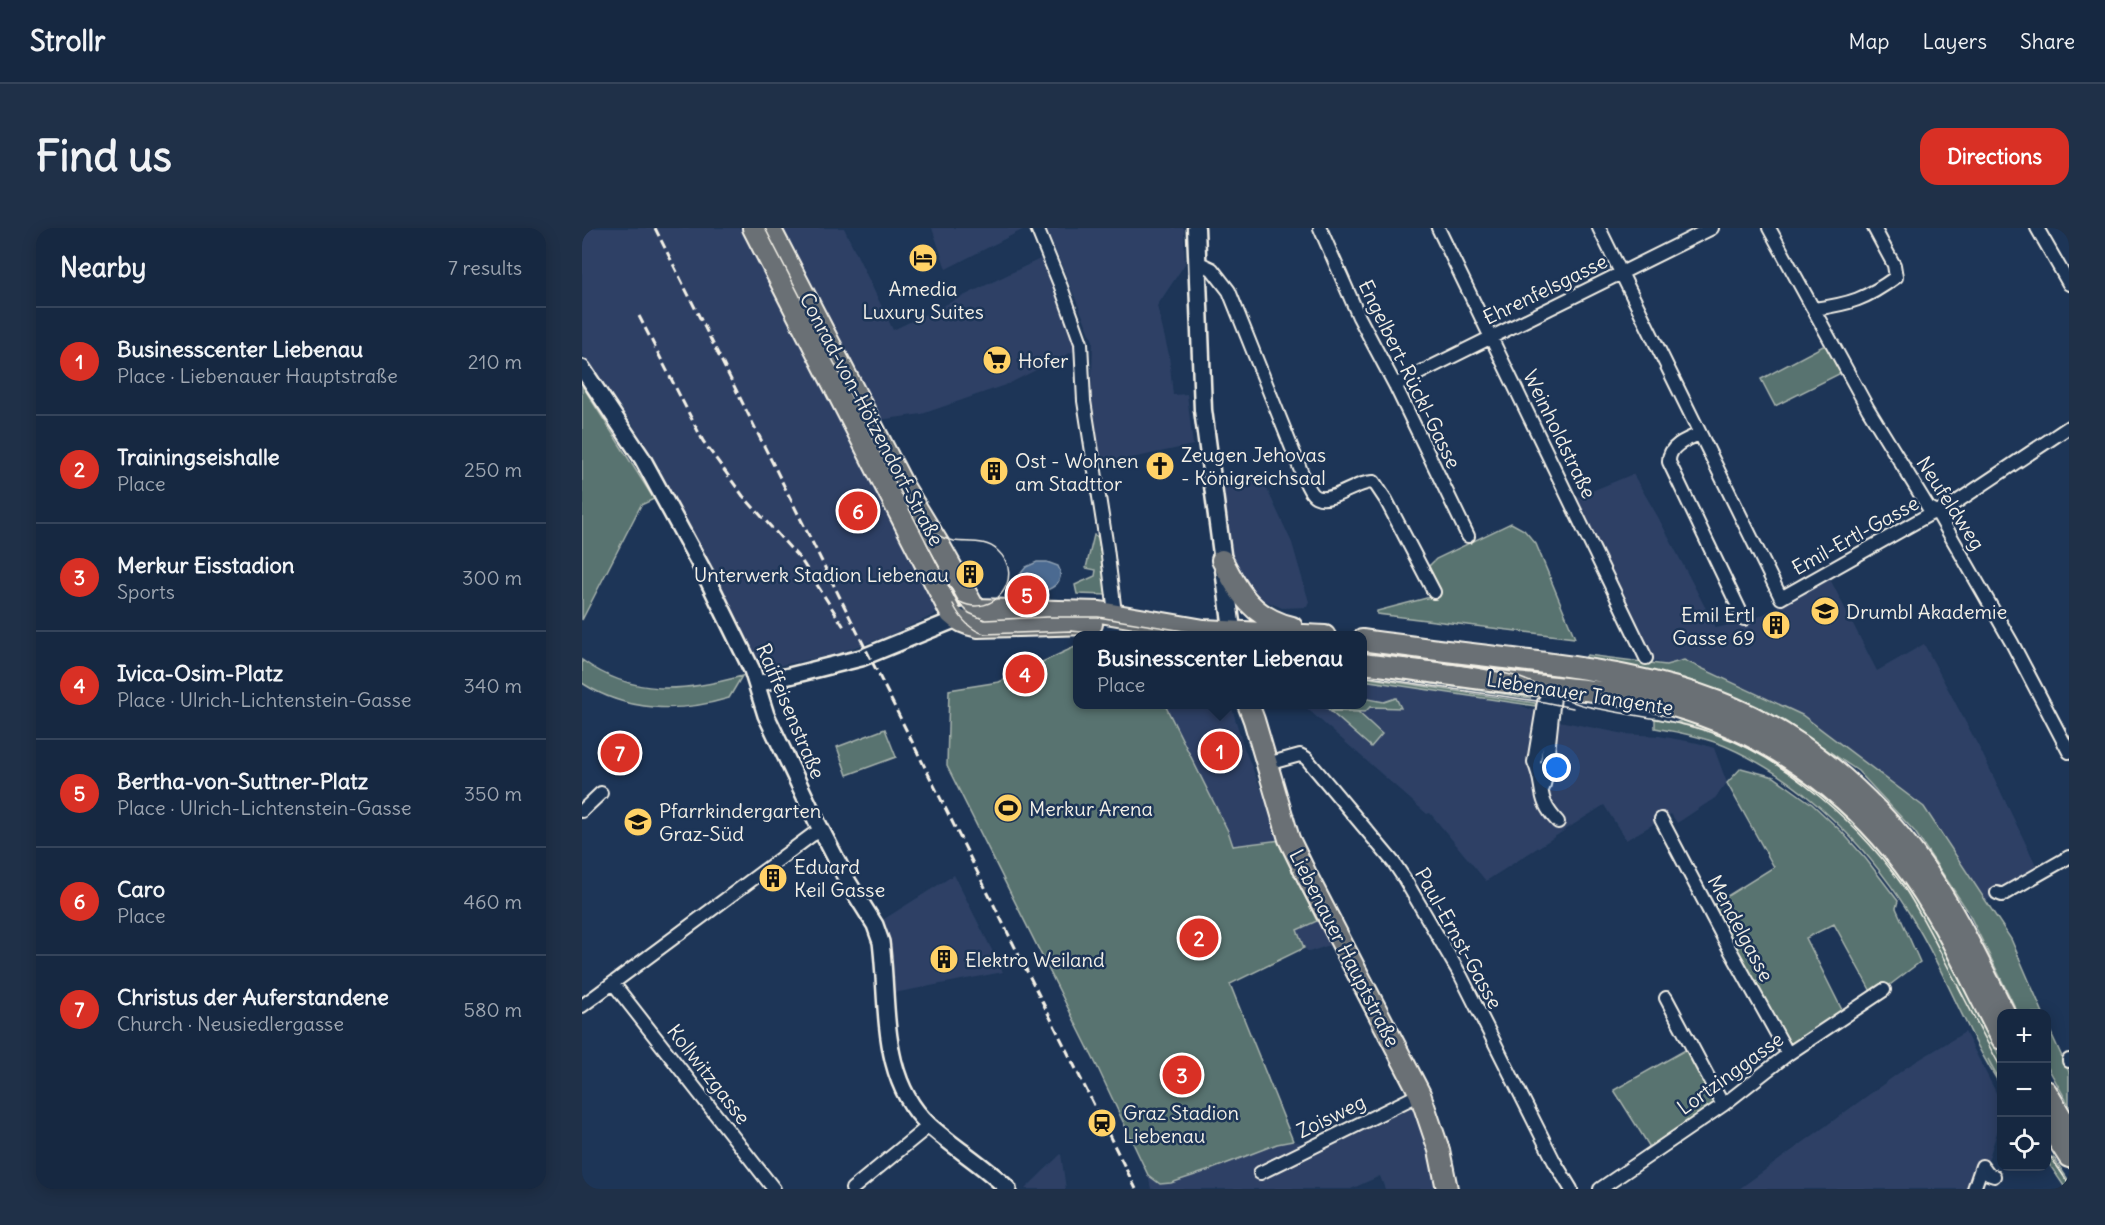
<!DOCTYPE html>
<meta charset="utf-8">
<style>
body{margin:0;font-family:Delius,sans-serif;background:#1f3048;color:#f1f3f6}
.controls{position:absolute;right:18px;bottom:18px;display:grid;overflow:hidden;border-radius:12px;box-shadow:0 3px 15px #0003}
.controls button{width:54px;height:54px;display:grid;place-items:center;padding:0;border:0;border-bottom:2px solid #35445a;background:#162841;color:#f1f3f6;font:30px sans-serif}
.you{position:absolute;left:975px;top:540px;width:21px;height:21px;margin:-15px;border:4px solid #fff;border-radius:50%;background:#1a73e8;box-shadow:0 0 0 9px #1a73e833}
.badge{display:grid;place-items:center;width:39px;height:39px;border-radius:50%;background:#d93025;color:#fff;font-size:20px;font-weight:700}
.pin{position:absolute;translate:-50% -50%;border:3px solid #fff;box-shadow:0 2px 6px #0006}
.popup{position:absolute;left:491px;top:403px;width:294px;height:78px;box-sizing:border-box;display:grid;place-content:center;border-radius:12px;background:#162841;filter:drop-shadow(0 2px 4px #0005);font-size:20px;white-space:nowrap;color:#9ea6b1}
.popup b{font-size:22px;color:#f1f3f6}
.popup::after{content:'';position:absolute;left:50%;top:100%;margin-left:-12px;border:12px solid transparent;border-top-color:#162841}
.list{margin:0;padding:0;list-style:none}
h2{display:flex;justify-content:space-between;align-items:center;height:78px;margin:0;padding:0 24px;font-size:26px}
h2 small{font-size:20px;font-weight:400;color:#9ea6b1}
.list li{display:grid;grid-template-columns:39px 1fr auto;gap:18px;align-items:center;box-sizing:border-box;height:108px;padding:0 24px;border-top:2px solid #35445a}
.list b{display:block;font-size:22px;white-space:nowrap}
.list p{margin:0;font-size:20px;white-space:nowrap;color:#9ea6b1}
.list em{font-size:20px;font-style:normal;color:#9ea6b1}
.icon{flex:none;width:33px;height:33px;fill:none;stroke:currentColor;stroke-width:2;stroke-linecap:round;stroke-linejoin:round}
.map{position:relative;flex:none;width:1487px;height:961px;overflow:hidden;border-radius:18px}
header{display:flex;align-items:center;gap:36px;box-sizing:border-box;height:84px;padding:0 30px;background:#162841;border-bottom:2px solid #35445a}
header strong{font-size:28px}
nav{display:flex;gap:33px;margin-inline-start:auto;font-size:21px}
.intro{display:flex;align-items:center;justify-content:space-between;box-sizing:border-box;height:144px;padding:0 36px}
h1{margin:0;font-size:42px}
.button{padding:15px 27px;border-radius:18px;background:#d93025;color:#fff;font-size:21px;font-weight:700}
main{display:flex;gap:36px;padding:0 36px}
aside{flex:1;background:#162841;border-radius:18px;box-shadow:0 3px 15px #0003}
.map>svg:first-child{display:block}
.built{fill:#2d4165}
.green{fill:#59736f;stroke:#a6b2ac;stroke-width:1.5}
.water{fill:#4c6b91;stroke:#8fa1b4;stroke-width:1.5}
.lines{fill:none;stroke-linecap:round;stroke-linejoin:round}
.minor-casing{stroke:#f4f1e8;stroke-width:16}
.tertiary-casing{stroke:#f4f1e8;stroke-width:20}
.secondary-casing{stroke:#f4f1e8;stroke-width:21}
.primary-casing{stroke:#f4f1e8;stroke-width:24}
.minor{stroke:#1d3557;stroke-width:12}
.tertiary{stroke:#1d3557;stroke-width:15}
.secondary{stroke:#1d3557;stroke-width:16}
.primary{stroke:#6a7074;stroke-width:20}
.tram{stroke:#f4f1e8;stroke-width:1.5}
.rail{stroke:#f4f1e8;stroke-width:3;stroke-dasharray:9 4.5;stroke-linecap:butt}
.labels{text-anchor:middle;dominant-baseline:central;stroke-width:5;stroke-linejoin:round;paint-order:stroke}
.poi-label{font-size:20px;fill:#f4f1e8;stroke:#1d3557;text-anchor:start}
.street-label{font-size:20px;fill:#f4f1e8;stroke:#1d3557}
</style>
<header>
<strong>Strollr</strong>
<nav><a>Map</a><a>Layers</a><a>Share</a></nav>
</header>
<div class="intro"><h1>Find us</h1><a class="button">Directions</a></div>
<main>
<aside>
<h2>Nearby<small>7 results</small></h2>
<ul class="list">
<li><span class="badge">1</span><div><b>Businesscenter Liebenau</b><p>Place · Liebenauer Hauptstraße</p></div><em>210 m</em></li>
<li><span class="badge">2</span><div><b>Trainingseishalle</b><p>Place</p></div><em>250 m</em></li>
<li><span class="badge">3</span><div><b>Merkur Eisstadion</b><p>Sports</p></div><em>300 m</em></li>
<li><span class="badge">4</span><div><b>Ivica-Osim-Platz</b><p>Place · Ulrich-Lichtenstein-Gasse</p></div><em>340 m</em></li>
<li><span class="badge">5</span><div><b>Bertha-von-Suttner-Platz</b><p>Place · Ulrich-Lichtenstein-Gasse</p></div><em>350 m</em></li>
<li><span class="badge">6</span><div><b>Caro</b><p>Place</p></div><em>460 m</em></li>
<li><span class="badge">7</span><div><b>Christus der Auferstandene</b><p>Church · Neusiedlergasse</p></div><em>580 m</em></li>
</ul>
</aside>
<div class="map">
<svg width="1487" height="961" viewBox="0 0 1487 961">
<rect width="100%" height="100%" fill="#1d3557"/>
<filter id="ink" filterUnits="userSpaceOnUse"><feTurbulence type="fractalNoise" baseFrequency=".0167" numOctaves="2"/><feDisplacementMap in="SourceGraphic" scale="12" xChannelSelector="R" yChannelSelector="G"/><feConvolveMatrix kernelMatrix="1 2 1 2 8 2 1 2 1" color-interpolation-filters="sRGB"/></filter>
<g filter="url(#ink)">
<path class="built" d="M0,0H161L212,102L354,374L355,382L352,387L303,409L250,427L190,439L180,438L173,432L79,247L51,197L0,126Z
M195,0H262L311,102L460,30L494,122L426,156L340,186L297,192Z
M350,0H444L364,41Z
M464,0H602L603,36L575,78L587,127L591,167L605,166L611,217L517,237L509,176L511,113Z
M678,246L710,315L727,374L725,379L700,380L672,368L651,330L640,255Z
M1051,246L1076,289L1134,400L1172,391L1248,351L1295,443L1342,416L1400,525L1455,639L1404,673L1342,579L1220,487L1103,432L1084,437L1064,430L988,272Z
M781,451L926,472L977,493L1043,506L1077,508L1116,515L1132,520L1145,555L1133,570L1095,595L1089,586L1044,612L1022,577L904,653L848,585L845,586L721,477L780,476Z
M583,477H649L662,520L700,612L651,618L646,603Z
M372,647L421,744L312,765L306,710L299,693Z
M735,693L748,717L727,724L722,720L715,704V702Z
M1383,804L1419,874V892L1397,961H1157L1325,839Z
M838,866L865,961H803L798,948L769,961H569L566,947L581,956L695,916L711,913L732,918Z
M479,926L484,961H443Z"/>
<path class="green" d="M1243,117L1259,145L1193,178L1179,151Z
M0,157L72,271L59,277L0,392Z
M929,295L942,302L954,316L993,410L795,386V383L856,367L857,365L847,338L854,331Z
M512,307L516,309L526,367L495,366L493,357L513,348L514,342L504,340Z
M495,418L496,476L583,477L646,603L651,618L700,612L698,618L735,693L715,702L722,720L648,756L711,913L695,916L625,943L589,955L578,956L566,947L515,838L365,538L367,462L417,454Z
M781,421L953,443L950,449L944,450L916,441L781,423Z
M1005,427L1084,437L1102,432L1220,487L1342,579L1429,711L1461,785H1436L1385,682L1333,604L1276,543L1201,492L1102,450L1003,430Z
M0,432C51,469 102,464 160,448L147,470C97,485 45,484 0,455Z
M781,444L935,465L949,470L781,446Z
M781,449L953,475L954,478L781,452Z
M781,470L802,474L814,470L819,480L788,479L783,484L748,482L740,477L780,476Z
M748,483L776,484L800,506L789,519Z
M1073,490L1124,502L1095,494C1104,488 1136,501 1146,506C1168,515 1186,528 1205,541C1218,549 1231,557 1243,566C1326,631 1372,740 1419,831V854L1406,831L1419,858C1387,809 1366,751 1336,700C1293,625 1224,553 1143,518C1121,509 1097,504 1073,500Z
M303,501L314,529L265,547L255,519Z
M1159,540L1192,549L1230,576L1259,603L1284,631L1316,673L1314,680L1338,734L1292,769L1252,696L1224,710L1263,788L1206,826L1126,680L1192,639L1145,555Z
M1464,794L1487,844V877L1465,838Z
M1105,821L1133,869V878L1069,921L1032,862Z
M1471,929L1487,953V961H1484L1465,933Z"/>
<path class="water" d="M455,334H465L476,338C488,360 451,372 437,358L436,349L444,339Z"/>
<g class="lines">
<g class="minor-casing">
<path id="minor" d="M455,0L479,59L499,115L502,173L525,320L533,385
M738,0L777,89L813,157L886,308
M856,0L1064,430
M1017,0L1199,370L1348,286L1367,279L1487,199
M1187,0L1286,181L1346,279L1355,284L1430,415L1487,524
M1455,0L1487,56
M615,34L630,41L647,63L723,253C726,258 729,267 735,269C750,276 774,253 792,254L804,272L852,364
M1232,81C1268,76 1284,71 1314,49L1312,37L1292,0
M813,157L1130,0
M1118,206C1105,211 1086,218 1087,234L1162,391
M973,458L962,474L952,534C964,560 953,570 976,594
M685,536L718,527L724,530L812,635L822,650L879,748L972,933L989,961
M961,560L965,545V534L973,459
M0,583L19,565
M1079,591L1142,711L1206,826
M1415,665L1420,667L1487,629
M31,755L192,961
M1084,770L1141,877
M0,778L230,607L239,603
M1487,833V832
M678,945L838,866
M270,961L348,897
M1018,961L1141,877L1206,826L1302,762
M1392,961L1400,938L1406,946L1412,948"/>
</g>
<g class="tertiary-casing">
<path id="tertiary" d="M0,140L60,230L122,344L170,442L184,487L234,592L266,654L293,697L299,714C307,776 297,851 347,897C372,920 402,937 426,961
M175,456L279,430L382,388"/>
</g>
<g class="secondary-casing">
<path id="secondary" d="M614,0L621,182L650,402"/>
</g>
<g class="primary-casing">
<path id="primary" d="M171,0L369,386C377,394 385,397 396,399L510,396
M188,0L323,261L359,320L393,381L518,384L622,402L743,408
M640,332C658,366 670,389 710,399
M780,412C836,420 891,426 947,433C1011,441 1076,451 1137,474C1217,504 1289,566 1339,635C1373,682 1397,735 1423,786
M780,435C831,441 882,449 933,455C986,461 1040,463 1091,478C1183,504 1264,560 1322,637C1362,689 1389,753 1420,811
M666,476L672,492L707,611L725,648L838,866L857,922L865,961
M1464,863L1487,902
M1464,893L1487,929"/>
</g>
<use href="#minor" class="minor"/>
<use href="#tertiary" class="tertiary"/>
<use href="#secondary" class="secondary"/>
<use href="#primary" class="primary"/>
<path class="tram" d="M183,0L374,372L387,385L403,392L465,389H516L632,408
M336,292C345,302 357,310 372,313C387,315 404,311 416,323C444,349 412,391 378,374
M371,376C378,390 387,402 403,406L489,403L540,408
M780,425C829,432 881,435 929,447C956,454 978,472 1004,478C1047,488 1092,491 1133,506C1166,517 1196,536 1223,557C1261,586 1294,620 1321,658C1339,685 1353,713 1367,741C1385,775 1402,809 1420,842
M780,448L962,474L991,480
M1464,922L1487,956"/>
<path class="rail" d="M73,0L554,961
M57,88L121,213L161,268L219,332L264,402"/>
</g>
</g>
<defs>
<g id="hotel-disc" transform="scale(1.5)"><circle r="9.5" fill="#ffd166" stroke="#1d3557"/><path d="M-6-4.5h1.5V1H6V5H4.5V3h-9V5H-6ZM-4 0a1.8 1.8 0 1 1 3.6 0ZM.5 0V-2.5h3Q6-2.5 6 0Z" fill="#111"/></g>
<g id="supermarket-disc" transform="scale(1.5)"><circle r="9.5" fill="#ffd166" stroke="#1d3557"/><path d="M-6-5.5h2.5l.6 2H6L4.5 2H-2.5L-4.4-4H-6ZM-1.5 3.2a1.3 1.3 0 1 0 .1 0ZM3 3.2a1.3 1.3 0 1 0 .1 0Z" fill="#111"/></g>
<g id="church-disc" transform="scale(1.5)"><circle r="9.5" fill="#ffd166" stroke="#1d3557"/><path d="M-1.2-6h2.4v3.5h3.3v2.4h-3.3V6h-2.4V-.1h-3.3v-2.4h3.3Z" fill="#111"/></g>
<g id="building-disc" transform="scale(1.5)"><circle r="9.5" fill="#ffd166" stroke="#1d3557"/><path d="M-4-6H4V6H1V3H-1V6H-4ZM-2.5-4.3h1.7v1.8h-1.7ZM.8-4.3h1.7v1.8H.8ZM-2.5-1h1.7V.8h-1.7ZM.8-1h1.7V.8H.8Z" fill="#111"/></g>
<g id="school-disc" transform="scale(1.5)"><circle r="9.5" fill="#ffd166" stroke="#1d3557"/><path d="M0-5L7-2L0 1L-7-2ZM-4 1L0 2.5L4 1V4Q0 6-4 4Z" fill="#111"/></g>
<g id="stadium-disc" transform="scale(1.5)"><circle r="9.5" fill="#ffd166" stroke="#1d3557"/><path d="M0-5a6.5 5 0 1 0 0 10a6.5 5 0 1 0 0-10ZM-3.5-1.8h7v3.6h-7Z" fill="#111"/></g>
<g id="station-disc" transform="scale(1.5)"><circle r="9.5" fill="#ffd166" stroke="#1d3557"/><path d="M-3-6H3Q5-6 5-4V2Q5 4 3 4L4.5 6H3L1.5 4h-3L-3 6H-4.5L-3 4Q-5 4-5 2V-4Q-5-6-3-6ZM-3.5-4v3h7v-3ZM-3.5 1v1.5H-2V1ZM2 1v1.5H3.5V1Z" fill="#111"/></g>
</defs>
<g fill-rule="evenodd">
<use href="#hotel-disc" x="341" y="30"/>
<use href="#supermarket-disc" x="415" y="132"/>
<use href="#church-disc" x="578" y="238"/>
<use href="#building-disc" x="412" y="243"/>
<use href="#building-disc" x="388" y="346"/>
<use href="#school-disc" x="1243" y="383"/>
<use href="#building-disc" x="1194" y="397"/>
<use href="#stadium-disc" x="426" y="580"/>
<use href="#school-disc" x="56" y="594"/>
<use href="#building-disc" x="191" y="650"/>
<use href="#building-disc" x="362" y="731"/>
<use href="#station-disc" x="520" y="895"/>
</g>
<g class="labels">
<g class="poi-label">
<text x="341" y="60" text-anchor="middle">Amedia<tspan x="341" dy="23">Luxury Suites</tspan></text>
<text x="436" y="132">Hofer</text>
<text x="599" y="226">Zeugen Jehovas<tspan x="599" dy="23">- Königreichsaal</tspan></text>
<text x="433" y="232">Ost - Wohnen<tspan x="433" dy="23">am Stadttor</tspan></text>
<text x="367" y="346" text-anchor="end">Unterwerk Stadion Liebenau</text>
<text x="1264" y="383">Drumbl Akademie</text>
<text x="1173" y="386" text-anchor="end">Emil Ertl<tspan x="1173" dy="23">Gasse 69</tspan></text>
<text x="447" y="580">Merkur Arena</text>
<text x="77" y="582">Pfarrkindergarten<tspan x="77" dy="23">Graz-Süd</tspan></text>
<text x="212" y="638">Eduard<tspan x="212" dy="23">Keil Gasse</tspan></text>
<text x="383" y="731">Elektro Weiland</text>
<text x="541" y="884">Graz Stadion<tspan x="541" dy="23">Liebenau</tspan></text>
</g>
<g class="street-label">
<text transform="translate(963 61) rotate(-26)">Ehrenfelsgasse</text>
<text transform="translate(828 146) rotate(64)">Engelbert-Rückl-Gasse</text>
<text transform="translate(290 191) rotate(62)">Conrad-von-Hötzendorf-Straße</text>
<text transform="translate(978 206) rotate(64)">Weinholdstraße</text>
<text transform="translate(1369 275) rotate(57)">Neufeldweg</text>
<text transform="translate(1273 307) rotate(-29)">Emil-Ertl-Gasse</text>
<text transform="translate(998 465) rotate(9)">Liebenauer Tangente</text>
<text transform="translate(209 483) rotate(67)">Raiffeisenstraße</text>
<text transform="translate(1159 700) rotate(62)">Mendelgasse</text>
<text transform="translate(877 710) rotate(61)">Paul-Ernst-Gasse</text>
<text transform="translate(763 720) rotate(63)">Liebenauer Hauptstraße</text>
<text transform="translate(1148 845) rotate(-36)">Lortzinggasse</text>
<text transform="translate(127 846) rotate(52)">Kollwitzgasse</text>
<text transform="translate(749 888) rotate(-26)">Zoisweg</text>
</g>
</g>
</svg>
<div class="controls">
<button>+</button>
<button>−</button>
<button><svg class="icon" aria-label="locate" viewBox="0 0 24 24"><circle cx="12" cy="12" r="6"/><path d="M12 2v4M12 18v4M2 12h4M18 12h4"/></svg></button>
</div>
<div class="you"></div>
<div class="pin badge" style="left:638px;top:523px">1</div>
<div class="popup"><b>Businesscenter Liebenau</b>Place</div>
<div class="pin badge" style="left:617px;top:710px">2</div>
<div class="pin badge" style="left:600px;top:847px">3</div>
<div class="pin badge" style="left:443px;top:446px">4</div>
<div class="pin badge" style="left:445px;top:367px">5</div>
<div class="pin badge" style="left:276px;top:283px">6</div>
<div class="pin badge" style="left:38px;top:525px">7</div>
</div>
</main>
